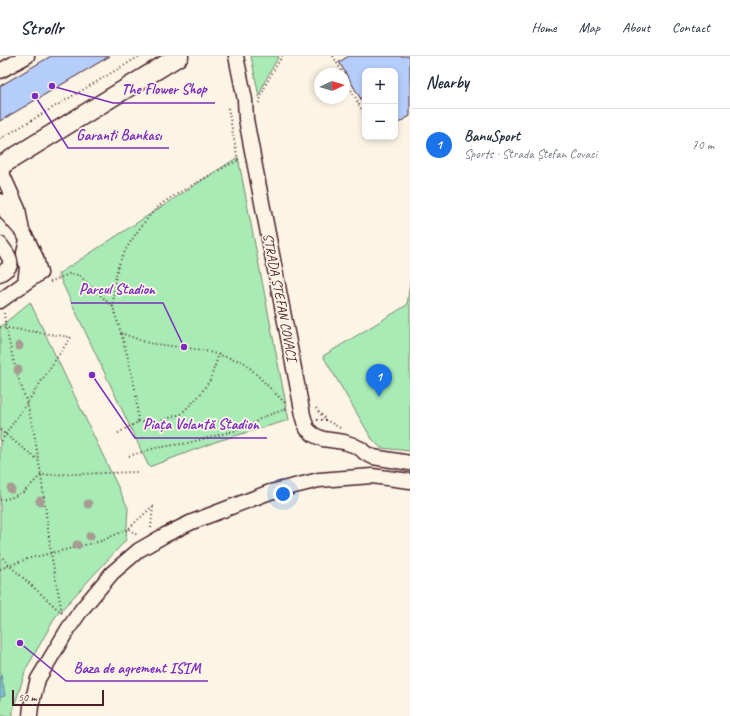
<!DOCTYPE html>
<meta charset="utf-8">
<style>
body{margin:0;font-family:Caveat,sans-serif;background:#f6f6f7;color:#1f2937}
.controls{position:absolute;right:12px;top:12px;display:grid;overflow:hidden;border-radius:8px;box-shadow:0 2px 6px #0003}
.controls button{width:36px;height:36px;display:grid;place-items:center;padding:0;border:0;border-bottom:1px solid #e0e1e3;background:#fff;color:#1f2937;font:20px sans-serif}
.compass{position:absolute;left:314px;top:12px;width:36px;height:36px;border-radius:50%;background:#fff;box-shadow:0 2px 6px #0003;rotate:86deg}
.scale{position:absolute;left:12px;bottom:10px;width:92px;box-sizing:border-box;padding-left:4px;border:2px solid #4a1f2b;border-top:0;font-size:11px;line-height:14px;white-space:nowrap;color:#4a1f2b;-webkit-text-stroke:3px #fcf5e5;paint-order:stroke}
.you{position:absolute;left:283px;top:438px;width:14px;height:14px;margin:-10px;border:3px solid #fff;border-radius:50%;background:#1a73e8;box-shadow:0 0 0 6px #1a73e833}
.badge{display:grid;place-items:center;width:26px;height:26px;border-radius:50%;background:#1a73e8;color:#fff;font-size:13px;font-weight:700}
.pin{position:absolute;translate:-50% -33px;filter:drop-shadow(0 1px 2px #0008)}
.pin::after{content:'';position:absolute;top:21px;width:14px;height:12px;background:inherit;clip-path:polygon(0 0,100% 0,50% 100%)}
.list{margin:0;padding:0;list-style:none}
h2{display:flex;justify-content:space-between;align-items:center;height:52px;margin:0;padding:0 16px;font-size:17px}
h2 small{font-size:13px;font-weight:400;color:#747a83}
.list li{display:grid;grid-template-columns:26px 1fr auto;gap:12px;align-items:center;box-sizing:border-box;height:72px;padding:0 16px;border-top:1px solid #e0e1e3}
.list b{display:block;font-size:15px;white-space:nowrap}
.list p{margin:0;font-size:13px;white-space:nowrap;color:#747a83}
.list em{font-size:13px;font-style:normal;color:#747a83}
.map{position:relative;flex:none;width:410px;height:660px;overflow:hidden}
header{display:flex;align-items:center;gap:24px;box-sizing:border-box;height:56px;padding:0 20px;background:#fff;border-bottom:1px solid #e0e1e3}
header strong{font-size:19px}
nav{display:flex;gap:22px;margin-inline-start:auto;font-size:14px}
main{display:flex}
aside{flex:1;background:#fff}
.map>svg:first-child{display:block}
.green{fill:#a8ebb5;stroke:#798570}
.water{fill:#79c8d4;stroke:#668490}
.building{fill:#b5cdfb;stroke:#4a1f2b}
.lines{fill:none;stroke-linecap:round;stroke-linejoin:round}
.minor-casing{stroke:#4a1f2b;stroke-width:17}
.major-casing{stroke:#4a1f2b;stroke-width:21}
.path{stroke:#4a1f2b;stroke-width:2;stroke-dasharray:1 3;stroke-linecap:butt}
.minor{stroke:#fcf5e5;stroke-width:14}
.major{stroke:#fcf5e5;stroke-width:18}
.tree{fill:#a79b92}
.labels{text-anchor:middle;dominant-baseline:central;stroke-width:3.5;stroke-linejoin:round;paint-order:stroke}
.street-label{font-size:14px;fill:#4a1f2b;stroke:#fcf5e5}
.leader{fill:none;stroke:#7b2cbf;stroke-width:1.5}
.callout-dot{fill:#7b2cbf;stroke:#fcf5e5;stroke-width:1.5}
.callout-label{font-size:15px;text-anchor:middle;font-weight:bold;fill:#7b2cbf;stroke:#fcf5e5;stroke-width:3.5;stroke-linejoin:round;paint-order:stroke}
</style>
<header>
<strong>Strollr</strong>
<nav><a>Home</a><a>Map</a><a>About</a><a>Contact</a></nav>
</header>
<main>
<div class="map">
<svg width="410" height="660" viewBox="0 0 410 660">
<rect width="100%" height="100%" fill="#fcf5e5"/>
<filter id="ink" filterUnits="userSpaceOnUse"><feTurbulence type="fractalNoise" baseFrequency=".025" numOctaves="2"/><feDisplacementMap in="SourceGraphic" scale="8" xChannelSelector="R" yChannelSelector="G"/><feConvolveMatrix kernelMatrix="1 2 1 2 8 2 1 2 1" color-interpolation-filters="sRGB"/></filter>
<g filter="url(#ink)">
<path class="green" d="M251,0H279L264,27L259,41Z
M238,101L289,364L218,385L149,411L58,218Z
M410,226V395L381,392L372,383L323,300L407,249Z
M30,246L128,452L126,484L56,560L26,613L13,654V660H0V271Z"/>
<path class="water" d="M1,619L5,640L0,641V620Z"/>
<path class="building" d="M51,0H110L0,65V30Z
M349,0H410V60L395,69V15H365V50L339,6Z"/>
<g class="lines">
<g class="minor-casing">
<path id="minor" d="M236,0L245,44L246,63L253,100L303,359L307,373L314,379L323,383L344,386L353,389L361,393L365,397L373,401L410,407
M0,15L27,0
M0,113L18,153L22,175
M0,145L7,158L22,175L27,183L36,202L40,217L25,227L0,245
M0,188C4,194 15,205 8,212C6,214 3,216 0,218
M25,227L27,211L24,197L27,184
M30,660L31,650L38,623L68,573L82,553L112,517L139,494L165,479L192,466L270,436L319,424L372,420L410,425"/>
</g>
<g class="major-casing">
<path id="major" d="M0,110L179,0"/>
</g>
<path class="path" d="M333,0L343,18
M344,20L365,60
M259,47L266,28L282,0
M228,52L238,104
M0,83L140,0
M50,226L69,218L79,219L113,251L121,277L148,287L202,294L244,306L287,349
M113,251C114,237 114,224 118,211C123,194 145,163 158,151C167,143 184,134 194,128C209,120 224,110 240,104
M4,257L6,273L16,315L27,347L34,376L41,419L51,497L62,557
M0,271L71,281L52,309L27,347L6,377L0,388
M316,352L317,354L326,364
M317,364H326L340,372
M138,366L160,365L181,358L199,340L210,324L219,298
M0,374L38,404
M118,377L138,366L136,337L129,306L121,277
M129,400L155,392L188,387L245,372L255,366L263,361L289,352
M0,444L10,442L24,436L41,419L137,416
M151,472L153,450
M129,473L138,480
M0,499L10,510L62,557
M0,513L27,503L101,485L128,473L154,449"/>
<use href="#minor" class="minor"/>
<use href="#major" class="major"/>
</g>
<g class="tree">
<circle cx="19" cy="290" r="4.5"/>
<circle cx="18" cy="314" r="4.5"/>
<circle cx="11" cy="433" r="4.5"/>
<circle cx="40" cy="445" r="4.5"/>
<circle cx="88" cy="448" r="4.5"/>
<circle cx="90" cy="480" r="4.5"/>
<circle cx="77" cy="489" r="4.5"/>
</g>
</g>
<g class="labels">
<g class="street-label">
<text transform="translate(280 241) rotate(79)">STRADA ȘTEFAN COVACI</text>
</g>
</g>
<path class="leader" d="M52 30L113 47H215M35 40L68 92H169M184 291L163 247H71M92 319L135 382H267M20 587L66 625H208"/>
<g class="callout-dot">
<circle cx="52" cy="30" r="4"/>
<circle cx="35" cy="40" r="4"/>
<circle cx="184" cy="291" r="4"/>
<circle cx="92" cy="319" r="4"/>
<circle cx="20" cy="587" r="4"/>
</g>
<g class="callout-label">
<text x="164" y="38">The Flower Shop</text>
<text x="119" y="84">Garanti Bankası</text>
<text x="117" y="238">Parcul Stadion</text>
<text x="201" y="373">Piața Volantă Stadion</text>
<text x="137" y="617">Baza de agrement ISIM</text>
</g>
</svg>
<div class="controls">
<button>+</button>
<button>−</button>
</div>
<svg class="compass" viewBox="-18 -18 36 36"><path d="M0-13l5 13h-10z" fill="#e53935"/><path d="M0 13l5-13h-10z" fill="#747a83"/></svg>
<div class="scale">50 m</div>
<div class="you"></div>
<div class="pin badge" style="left:379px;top:341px">1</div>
</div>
<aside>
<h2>Nearby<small></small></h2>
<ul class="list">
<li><span class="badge">1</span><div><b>BanuSport</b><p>Sports · Strada Ștefan Covaci</p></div><em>70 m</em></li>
</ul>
</aside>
</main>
